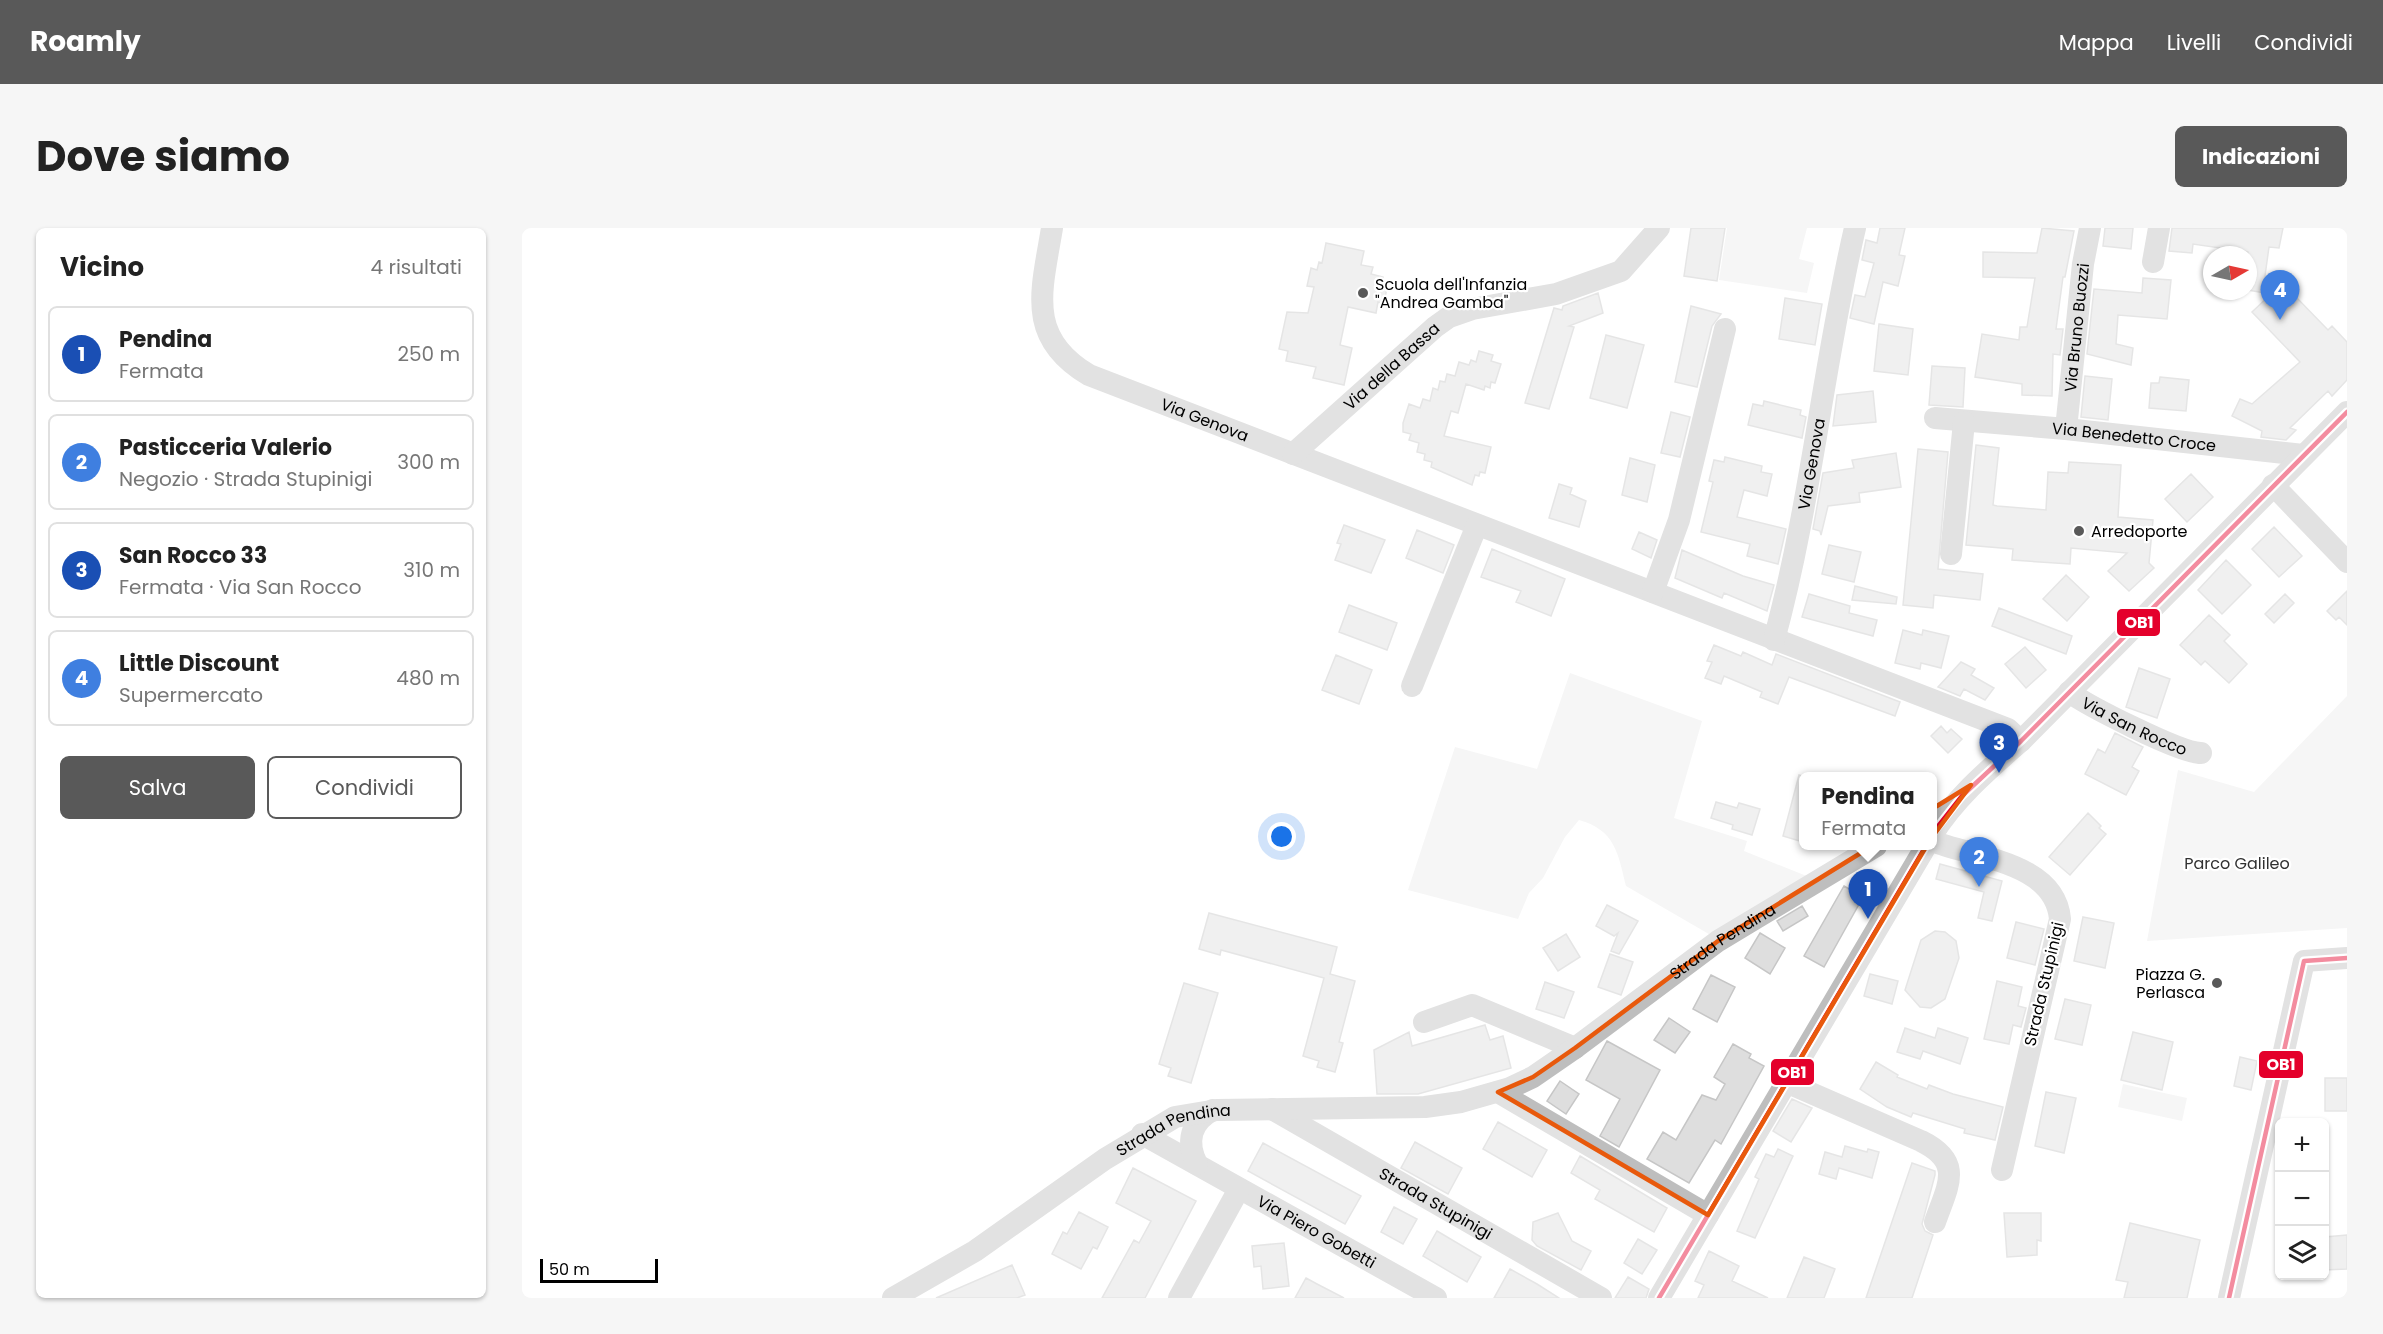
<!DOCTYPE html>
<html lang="it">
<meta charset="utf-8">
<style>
body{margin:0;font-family:Poppins,sans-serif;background:#f6f6f6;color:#222}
.controls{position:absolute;right:18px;bottom:18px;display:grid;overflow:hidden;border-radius:9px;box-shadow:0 2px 4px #0004}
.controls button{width:54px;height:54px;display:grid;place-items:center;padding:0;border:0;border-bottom:2px solid #e0e0e0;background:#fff;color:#222;font:30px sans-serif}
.compass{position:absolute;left:1681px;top:18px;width:54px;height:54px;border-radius:50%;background:#fff;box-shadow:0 2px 4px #0004;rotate:81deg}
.scale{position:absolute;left:18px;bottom:15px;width:118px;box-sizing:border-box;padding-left:6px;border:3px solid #000;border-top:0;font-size:16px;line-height:21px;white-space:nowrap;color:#000;-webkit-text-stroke:4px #fff;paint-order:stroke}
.you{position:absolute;left:760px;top:609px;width:21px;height:21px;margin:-15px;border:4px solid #fff;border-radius:50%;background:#1a73e8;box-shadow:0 0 0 9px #1a73e833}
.badge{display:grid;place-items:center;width:39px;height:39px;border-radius:50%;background:#595959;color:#fff;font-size:20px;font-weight:700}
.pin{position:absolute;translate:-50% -50px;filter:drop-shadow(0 2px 3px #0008)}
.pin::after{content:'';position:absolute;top:32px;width:21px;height:18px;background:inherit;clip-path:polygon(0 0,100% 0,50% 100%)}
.popup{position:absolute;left:1277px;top:544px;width:138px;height:78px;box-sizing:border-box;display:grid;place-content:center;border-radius:9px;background:#fff;filter:drop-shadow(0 2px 4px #0005);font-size:20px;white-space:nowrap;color:#767676}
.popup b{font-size:22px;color:#222}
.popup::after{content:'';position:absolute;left:50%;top:100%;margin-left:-12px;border:12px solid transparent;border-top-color:#fff}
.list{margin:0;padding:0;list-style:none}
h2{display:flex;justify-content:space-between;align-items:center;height:78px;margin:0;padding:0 24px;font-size:26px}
h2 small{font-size:20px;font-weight:400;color:#767676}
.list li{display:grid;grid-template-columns:39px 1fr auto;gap:18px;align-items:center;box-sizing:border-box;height:96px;margin:0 12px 12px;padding:0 12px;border:2px solid #e0e0e0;border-radius:9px}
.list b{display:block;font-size:22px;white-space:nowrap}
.list p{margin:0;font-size:20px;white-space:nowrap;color:#767676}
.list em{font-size:20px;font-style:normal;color:#767676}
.actions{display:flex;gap:12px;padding:18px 24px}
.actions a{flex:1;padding:14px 0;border:2px solid #595959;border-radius:9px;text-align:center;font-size:21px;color:#595959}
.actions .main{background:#595959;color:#fff}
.icon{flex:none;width:33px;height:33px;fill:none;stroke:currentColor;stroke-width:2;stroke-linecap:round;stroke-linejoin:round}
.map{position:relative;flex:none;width:1825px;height:1070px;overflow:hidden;border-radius:9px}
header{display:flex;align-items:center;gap:36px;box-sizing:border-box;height:84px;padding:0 30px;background:#595959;color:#fff}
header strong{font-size:28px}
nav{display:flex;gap:33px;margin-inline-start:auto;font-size:21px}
.intro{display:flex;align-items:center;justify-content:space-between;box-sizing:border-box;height:144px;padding:0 36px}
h1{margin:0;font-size:42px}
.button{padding:15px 27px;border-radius:9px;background:#595959;color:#fff;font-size:21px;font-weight:700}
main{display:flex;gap:36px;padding:0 36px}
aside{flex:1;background:#fff;border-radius:9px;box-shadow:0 2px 4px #0004}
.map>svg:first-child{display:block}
.green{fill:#ebebeb}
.building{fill:#dedede;stroke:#c6c6c6;stroke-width:1.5}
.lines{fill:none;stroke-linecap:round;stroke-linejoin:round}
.minor{stroke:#bebebe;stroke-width:22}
.bus-1-casing{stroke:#fff;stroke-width:9}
.bus-1{stroke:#e4002b;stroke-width:4.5}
.marked{fill:none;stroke:#e8590c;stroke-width:4.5;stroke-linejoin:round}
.poi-dot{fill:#595959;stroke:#fff;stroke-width:2}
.labels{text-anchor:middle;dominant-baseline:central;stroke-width:4.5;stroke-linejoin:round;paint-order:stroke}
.poi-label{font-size:16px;fill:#000;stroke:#fff;text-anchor:start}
.street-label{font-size:16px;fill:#000;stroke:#fff}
.park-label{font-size:16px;fill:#313131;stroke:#fff}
.line-badge{stroke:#fff;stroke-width:2}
.badge-label{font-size:16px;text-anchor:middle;font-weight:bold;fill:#fff}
</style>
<header>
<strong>Roamly</strong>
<nav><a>Mappa</a><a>Livelli</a><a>Condividi</a></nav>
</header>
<div class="intro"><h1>Dove siamo</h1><a class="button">Indicazioni</a></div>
<main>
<aside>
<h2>Vicino<small>4 risultati</small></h2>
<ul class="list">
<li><span class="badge" style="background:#1a4fb4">1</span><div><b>Pendina</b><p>Fermata</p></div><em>250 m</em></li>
<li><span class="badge" style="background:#3f7fe0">2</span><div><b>Pasticceria Valerio</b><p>Negozio · Strada Stupinigi</p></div><em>300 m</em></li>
<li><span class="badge" style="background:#1a4fb4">3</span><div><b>San Rocco 33</b><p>Fermata · Via San Rocco</p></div><em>310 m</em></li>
<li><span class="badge" style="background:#3f7fe0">4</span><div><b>Little Discount</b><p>Supermercato</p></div><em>480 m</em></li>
</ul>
<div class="actions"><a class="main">Salva</a><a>Condividi</a></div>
</aside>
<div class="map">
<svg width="1825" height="1070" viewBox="0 0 1825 1070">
<rect width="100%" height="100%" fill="#fff"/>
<path class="green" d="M1205,0H1285L1277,31L1292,35L1285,65L1197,52Z
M1048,445L1180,493L1152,590L1225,613L1222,623L1292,651L1192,709L1104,658C1096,625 1093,602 1057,592L1043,609L1021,650L1007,665L996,691L886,662L933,519L1015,541Z
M1825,468V700L1625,713L1656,542L1732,564Z
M1601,856L1665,870L1660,893L1596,879Z"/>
<path class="building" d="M1169,0H1203L1195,53L1162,48Z
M1358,0H1383L1377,27L1383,28L1376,58L1361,54L1352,96L1328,90L1333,67L1343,69L1352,35L1340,32L1344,12L1355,15Z
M1520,0L1552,3L1543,49H1541L1534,101H1541L1538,127L1531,126L1530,168L1500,167V156L1453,149L1460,106L1497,112L1498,99H1505L1513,50L1461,49V24L1515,25Z
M1583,0H1611L1609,21L1581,18Z
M1650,0H1761L1757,20L1747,19L1742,55L1764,78L1774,69L1806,102L1810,98L1825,114V152L1810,168L1806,163L1768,200L1774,202L1764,212L1739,209L1740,203L1710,188L1718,171L1730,176L1778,134L1730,84L1749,66L1726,62V24L1671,16L1670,25L1647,23Z
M804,15L842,23L839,37L851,39L849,46L861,49L860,58L865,59L862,76L856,74L854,85L826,79L818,117L830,120L822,157L791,150L794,139L764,133L766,123L757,121L765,84L786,85L792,59L785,58L789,40L795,42L797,34L800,35Z
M1621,50L1649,52L1645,91L1596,87L1594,116L1611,120L1609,137L1565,126L1572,61L1620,65Z
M1076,65L1081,85L1047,98L1052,99L1027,181L1003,175L1032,80L1040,82L1041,78Z
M1263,70L1300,76L1293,117L1257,111Z
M1169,78L1199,86L1190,98L1175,159L1153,154Z
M1357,96L1391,101L1386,147L1352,143Z
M1084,107L1122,117L1105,180L1068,170Z
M957,123L971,127L969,133L979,136L973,155L969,154L968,160L963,158L962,162L944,156L936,185L929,183L922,208L969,219L963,245L958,244L957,248L953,247L950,257L909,239L910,234L902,232L903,226L895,224L897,215L887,212L889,206L881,204V195L887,176L898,180L901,171L908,173L911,160L916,162L918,153L923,154L925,146L933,148L937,134L947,137L949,132L954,134Z
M1410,138L1443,140L1441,179L1407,177Z
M1563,148L1590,151L1586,192L1559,189Z
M1638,149L1667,152L1664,183L1627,180L1629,155H1637Z
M1351,163L1354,194L1311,198L1315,167Z
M1242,173L1279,182L1278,187L1284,189L1280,210L1226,197L1231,176L1241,178Z
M1149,184L1168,189L1158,229L1139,225Z
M1454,217L1477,220L1471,277L1475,278L1524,282L1526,244L1546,245L1547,234L1599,237L1596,289L1631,292L1627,335L1632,340L1607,363L1586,343L1605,325L1549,320L1548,336L1490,332L1491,321L1444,317Z
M1396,221L1426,224L1416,341L1461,346L1458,372L1412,367L1411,380L1381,377Z
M1374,225L1379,259L1337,265L1338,274L1306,278L1299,307L1298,303L1291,301L1301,245L1332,240L1330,232Z
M1203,229L1240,238L1239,244L1250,246L1245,268L1222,262L1215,289L1264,301L1256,336L1225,328L1228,316L1179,304L1191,254L1187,253L1192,232L1202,234Z
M1108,230L1133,237L1125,274L1100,267Z
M1669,246L1691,269L1665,294L1643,271Z
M1037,256L1050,260L1048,266L1064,273L1057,299L1027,290Z
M822,297L863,312L849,345L813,332L819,316L815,315Z
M1752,299L1780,328L1757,349L1730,321Z
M895,302L932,317L921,345L884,330Z
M1117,304L1135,312L1129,330L1110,321Z
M1307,317L1339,324L1332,354L1300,346Z
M970,321L1043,351L1029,388L994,374L999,363L959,349Z
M1160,322L1221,348L1252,357L1245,383L1202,365L1200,370L1153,350Z
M1704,332L1729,357L1700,386L1676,362Z
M1544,347L1567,369L1545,393L1521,371Z
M1333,358L1375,369L1374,376L1330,372Z
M1825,363V397L1817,389L1814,392L1805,383Z
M1287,366L1328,378L1327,385L1355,392L1351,408L1280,389Z
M1763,366L1772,375L1752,395L1743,386Z
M827,377L875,395L865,422L817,404Z
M1477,380L1550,408L1544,426L1470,398Z
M1687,387L1708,407L1702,413L1725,436L1707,455L1683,433L1679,437L1658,417Z
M1381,402L1400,407L1401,402L1427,408L1419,440L1399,435L1398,441L1373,435Z
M1192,417L1219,428L1221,424L1250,437L1254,426L1378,474L1373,488L1267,449L1256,476L1238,469L1240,464L1202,448L1199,456L1183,450L1190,434L1185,433Z
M1503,419L1524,442L1504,460L1483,436Z
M814,427L850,442L837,476L800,462Z
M1439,434L1453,441L1449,447L1472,460L1463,472L1442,461L1438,468L1416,459Z
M1617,440L1648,451L1635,490L1604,479Z
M1419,498L1425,505L1429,501L1440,511L1426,525L1409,508Z
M1593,505L1621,519L1610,539L1617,543L1604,567L1563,546L1576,521L1583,525Z
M1277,547L1281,548V614L1261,608Z
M1194,574L1215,580L1217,575L1238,581L1230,607L1210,601L1211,597L1189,590Z
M1566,585L1579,598L1577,600L1584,606L1548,647L1527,629Z
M1418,636L1480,653L1470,693L1456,690L1462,664L1414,651Z
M1322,658L1341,669L1302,739L1282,728Z
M1085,677L1116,693L1097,726L1089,723L1096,705L1092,708L1074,698Z
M1280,678L1286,688L1261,703L1255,693Z
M687,685L815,719L808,746L833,753L817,814L821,815L813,844L795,839L797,833L781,828L802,750L699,722L698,727L677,721Z
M1561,689L1592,695L1583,740L1552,733Z
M1494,694L1522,701L1513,737L1485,730Z
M1413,703L1423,704L1434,713L1437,730L1423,771L1409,780L1398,779L1383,762L1399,712Z
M1238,705L1263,720L1248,746L1223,730Z
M1044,706L1058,729L1036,743L1021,720Z
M1088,726L1111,734L1099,767L1076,759Z
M1348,746L1376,753L1370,776L1342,768Z
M1189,747L1213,759L1195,794L1171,781Z
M1475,753L1500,759L1496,778L1504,780L1499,799L1491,797L1487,816L1462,811Z
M1023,754L1052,764L1042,790L1014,781Z
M662,755L696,765L669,855L646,848L649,840L637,836Z
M1543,771L1569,777L1560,817L1533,811Z
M1147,790L1168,804L1153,825L1132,812Z
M963,797L968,812L981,808L989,840L896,866H855L852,822L887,804L890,818Z
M1383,800L1413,810L1416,800L1446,810L1438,836L1401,823L1398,831L1375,824Z
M1611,804L1651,814L1640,862L1599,852Z
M1085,813L1138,842L1097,919L1078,908L1098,871L1064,852Z
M1211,816L1229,826L1227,830L1242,838L1199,916L1193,912L1167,955L1125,931L1141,904L1154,912L1180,867L1194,872L1203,856L1192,849Z
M1718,829L1735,833L1729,862L1712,858Z
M1354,834L1376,847L1375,849L1405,861L1407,857L1431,866L1481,879L1473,912L1442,905L1443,901L1391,885L1389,889L1365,879L1338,861Z
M1803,850H1825V883H1803Z
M1038,853L1057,866L1044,886L1025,873Z
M1524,864L1554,870L1542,925L1513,918Z
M1270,871L1290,880L1269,914L1251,903Z
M976,894L1025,922L1010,949L961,921Z
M893,914L940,940L926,966L879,940Z
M741,915L839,968L823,996L726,943Z
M1323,918L1345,924L1346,921L1357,924L1350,950L1317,940L1314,951L1297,946L1303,924L1320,929Z
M1256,921L1271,928L1233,1010L1215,1003L1237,951L1233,949L1244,926L1252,929Z
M1058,928L1145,980L1132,1004L1073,971L1078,962L1049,945Z
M1390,935L1413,943V947L1400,996L1403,1003L1411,1007L1390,1070H1344Z
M611,940L674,973L623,1070H580L612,1012L617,1015L629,993L594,975Z
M872,979L895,991L881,1016L859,1004Z
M557,984L586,999L575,1021L571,1019L559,1041L530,1026L541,1004L545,1006Z
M1036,985L1050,1013L1069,1023L1059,1042L1015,1018L1010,1012L1011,994Z
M1482,985H1519V1013L1515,1012V1027L1485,1029Z
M1608,995L1678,1012L1665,1070H1602L1606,1054L1594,1052Z
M915,1003L959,1029L945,1054L901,1028Z
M1825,1007V1041L1803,1042V1009Z
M1116,1011L1135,1022L1120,1046L1102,1035Z
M762,1015L767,1058L741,1061L739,1038L732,1039L730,1018Z
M1187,1023L1217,1038L1210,1053L1246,1070H1176L1182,1057L1173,1053Z
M1282,1029L1313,1041L1302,1070H1265Z
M490,1037L503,1067L495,1070H414Z
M988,1041L1015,1056L1037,1070H972Z
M1106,1049L1127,1061L1124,1070H1093Z
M784,1050L795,1056L822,1070H773Z"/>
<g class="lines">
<g class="minor">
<path id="s1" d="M530,0C520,62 503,109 567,147L1486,501L1499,513"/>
<path d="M1631,34L1637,0"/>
<path id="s2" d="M1413,190L1544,201L1781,227"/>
<path id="s3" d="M1544,201L1561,36L1568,0"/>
<path id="s4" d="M771,226L913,99L927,89L950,81L1034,66L1099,43L1137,0"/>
<path d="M1751,257L1825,334"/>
<path d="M1429,326L1442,194"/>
<path d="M1131,364L1157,292L1203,101"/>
<path id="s5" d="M1252,412C1289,277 1301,136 1333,0"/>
<path d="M890,458L955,297"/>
<path id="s6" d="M1547,464C1566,478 1658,525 1679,525"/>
<path d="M1410,607C1434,569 1466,542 1499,513L1825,184"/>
<path d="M1410,613C1453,630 1533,634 1538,691L1480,942"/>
<path d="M902,794L950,777L1053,820"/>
<path d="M1266,855L1399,913C1442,934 1426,957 1413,994"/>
<path d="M976,864L1186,987"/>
<path id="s7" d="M750,881L1079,1070"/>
<path id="s8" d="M620,906L914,1070"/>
<path d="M675,936C664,914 668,894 691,882"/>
<path id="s9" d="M371,1070L453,1023L583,931L653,889L695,882L903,879L939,874L988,860L1011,849L1053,820L1196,713L1354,618"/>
<path d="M657,1070L717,961"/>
<path d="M1137,1070L1404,618"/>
<path d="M1707,1070L1782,733L1825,730"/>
</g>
<g class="bus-1-casing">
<path id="bus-1" d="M1410,606L1440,568L1499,513L1825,184
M1137,1070L1404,618
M1707,1070L1782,733L1825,730"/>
</g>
<use href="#bus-1" class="bus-1"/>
</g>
<path d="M0 0H1825V1070H0ZM1449,557L1408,612L1186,987L976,864L1011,849L1053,820L1196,713Z" fill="#fff" fill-opacity=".55" fill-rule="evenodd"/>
<path class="marked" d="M1449,557L1408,612L1186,987L976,864L1011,849L1053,820L1196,713Z"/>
<g class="poi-dot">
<circle cx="841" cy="65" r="6"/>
<circle cx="1557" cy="303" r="6"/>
<circle cx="1695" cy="755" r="6"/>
</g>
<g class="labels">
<g class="poi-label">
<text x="853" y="56">Scuola dell'Infanzia<tspan x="853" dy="18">"Andrea Gamba"</tspan></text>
<text x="1569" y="303">Arredoporte</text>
<text x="1683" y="746" text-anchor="end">Piazza G.<tspan x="1683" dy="18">Perlasca</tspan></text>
</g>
<g class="street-label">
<text stroke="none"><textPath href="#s3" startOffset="102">Via Bruno Buozzi</textPath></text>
<text stroke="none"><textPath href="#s4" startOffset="132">Via della Bassa</textPath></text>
<text stroke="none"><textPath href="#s1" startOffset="290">Via Genova</textPath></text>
<text stroke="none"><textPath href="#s2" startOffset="200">Via Benedetto Croce</textPath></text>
<text stroke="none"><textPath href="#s5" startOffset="180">Via Genova</textPath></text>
<text stroke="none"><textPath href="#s6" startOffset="74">Via San Rocco</textPath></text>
<text stroke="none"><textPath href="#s9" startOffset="932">Strada Pendina</textPath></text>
<text transform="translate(1522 756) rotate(-77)">Strada Stupinigi</text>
<text stroke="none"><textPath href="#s9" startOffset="330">Strada Pendina</textPath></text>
<text stroke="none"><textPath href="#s7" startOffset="189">Strada Stupinigi</textPath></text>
<text stroke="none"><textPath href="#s8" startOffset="200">Via Piero Gobetti</textPath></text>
</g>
<g class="park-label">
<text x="1715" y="635">Parco Galileo</text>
</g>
</g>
<g class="line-badge">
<rect x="1594" y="380" width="45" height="29" rx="6" fill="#e4002b"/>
<rect x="1736" y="822" width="46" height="29" rx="6" fill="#e4002b"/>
<rect x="1248" y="830" width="45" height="28" rx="6" fill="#e4002b"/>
</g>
<g class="badge-label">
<text x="1617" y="400">OB1</text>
<text x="1759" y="842">OB1</text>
<text x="1270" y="850">OB1</text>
</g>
</svg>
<div class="controls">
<button>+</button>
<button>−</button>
<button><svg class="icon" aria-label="layers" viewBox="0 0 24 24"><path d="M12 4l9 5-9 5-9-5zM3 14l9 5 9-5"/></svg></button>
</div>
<svg class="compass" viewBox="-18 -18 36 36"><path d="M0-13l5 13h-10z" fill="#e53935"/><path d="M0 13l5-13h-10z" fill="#767676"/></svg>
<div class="scale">50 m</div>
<div class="you"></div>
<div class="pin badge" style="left:1346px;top:691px;background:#1a4fb4">1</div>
<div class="popup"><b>Pendina</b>Fermata</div>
<div class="pin badge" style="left:1457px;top:659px;background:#3f7fe0">2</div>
<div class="pin badge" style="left:1477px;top:545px;background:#1a4fb4">3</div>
<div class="pin badge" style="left:1758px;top:92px;background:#3f7fe0">4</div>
</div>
</main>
